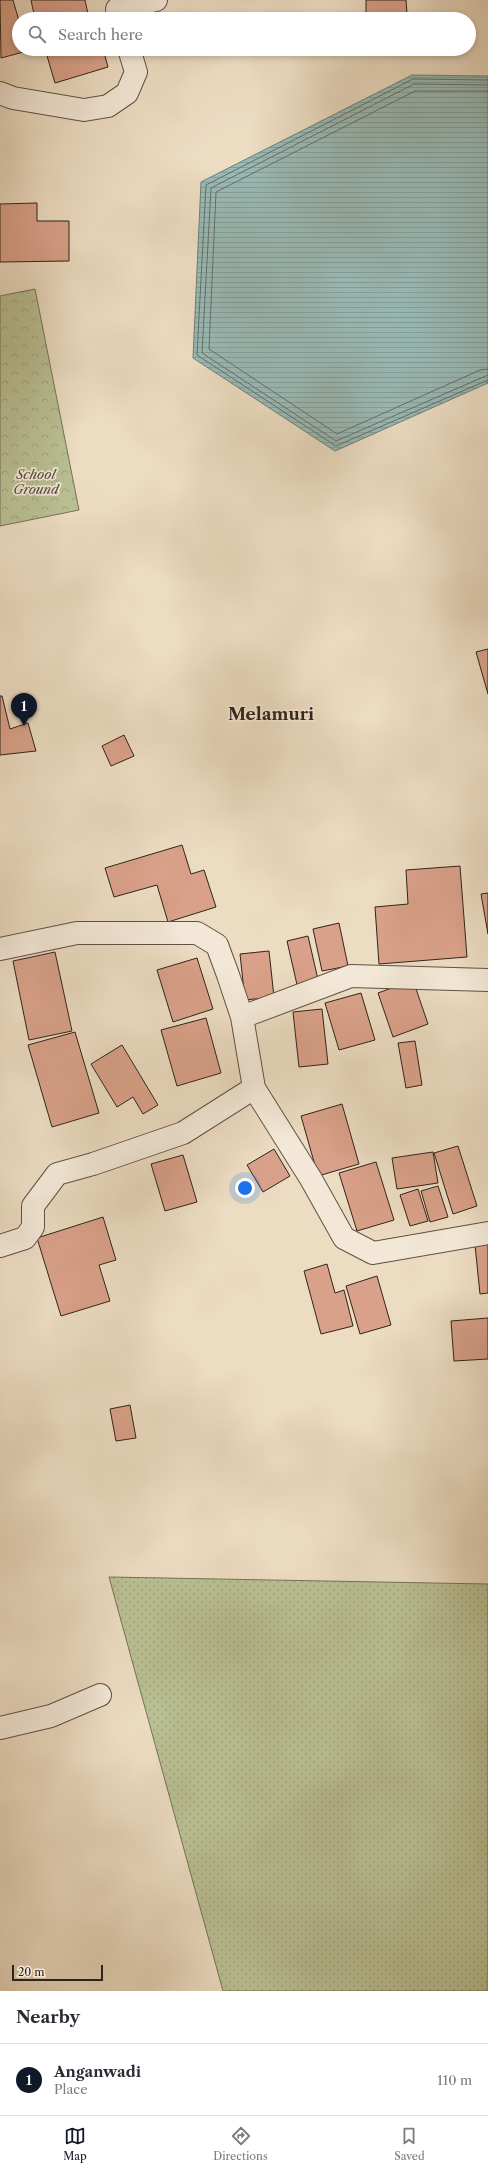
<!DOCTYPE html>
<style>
body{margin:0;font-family:"Libre Caslon Text",serif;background:#f7f7f7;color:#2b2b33}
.scale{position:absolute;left:12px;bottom:10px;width:91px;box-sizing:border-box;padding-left:4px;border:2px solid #30231c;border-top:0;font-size:11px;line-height:14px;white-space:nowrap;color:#30231c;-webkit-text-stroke:3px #f3e8d7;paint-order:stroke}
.you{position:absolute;left:245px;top:1188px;width:14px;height:14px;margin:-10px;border:3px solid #fff;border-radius:50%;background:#1a73e8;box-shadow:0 0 0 6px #1a73e833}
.badge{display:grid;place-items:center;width:26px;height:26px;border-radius:50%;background:#111827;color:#fff;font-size:13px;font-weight:700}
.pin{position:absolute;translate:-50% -33px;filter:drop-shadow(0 1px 2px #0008)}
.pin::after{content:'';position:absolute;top:21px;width:14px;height:12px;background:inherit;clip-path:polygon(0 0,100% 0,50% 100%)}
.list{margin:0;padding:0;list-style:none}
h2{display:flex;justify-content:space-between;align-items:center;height:52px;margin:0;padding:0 16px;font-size:17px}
h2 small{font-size:13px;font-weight:400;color:#7c7c81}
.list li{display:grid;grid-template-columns:26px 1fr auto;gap:12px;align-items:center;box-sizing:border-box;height:72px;padding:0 16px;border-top:1px solid #e1e1e2}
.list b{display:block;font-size:15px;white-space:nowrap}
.list p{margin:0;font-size:13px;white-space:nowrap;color:#7c7c81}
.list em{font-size:13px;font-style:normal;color:#7c7c81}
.icon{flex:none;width:22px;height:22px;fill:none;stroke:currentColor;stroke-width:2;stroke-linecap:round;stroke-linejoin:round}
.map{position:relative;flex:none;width:488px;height:1991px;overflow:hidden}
.search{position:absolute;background:#fff;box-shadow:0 2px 6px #0003;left:12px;right:12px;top:12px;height:44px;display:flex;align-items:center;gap:10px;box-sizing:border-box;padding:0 14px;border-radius:22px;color:#7c7c81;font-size:15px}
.sheet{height:124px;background:#fff}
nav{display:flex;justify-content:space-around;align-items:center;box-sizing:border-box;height:56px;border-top:1px solid #e1e1e2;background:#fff;font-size:11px;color:#7c7c81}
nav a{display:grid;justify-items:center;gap:2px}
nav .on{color:#111827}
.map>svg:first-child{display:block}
.grass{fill:url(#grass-dots);stroke:#747258}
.park{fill:url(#park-crowns);stroke:#747258}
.water{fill:url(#water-rules);stroke:#6f7e79}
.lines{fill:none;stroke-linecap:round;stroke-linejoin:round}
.shore{stroke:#646f6a;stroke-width:1}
.building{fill:#d9a189;stroke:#30231c}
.minor-casing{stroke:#5f5146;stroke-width:24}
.minor{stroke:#f3e8d7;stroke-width:22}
.labels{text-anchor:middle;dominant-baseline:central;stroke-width:3.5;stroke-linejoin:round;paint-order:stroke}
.park-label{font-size:13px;font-style:italic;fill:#524a3a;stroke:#f3e8d7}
.district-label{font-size:17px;font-weight:bold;fill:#30231c;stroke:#f3e8d7}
</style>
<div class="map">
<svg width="488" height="1991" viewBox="0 0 488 1991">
<defs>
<pattern id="grass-dots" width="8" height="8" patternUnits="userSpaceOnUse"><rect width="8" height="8" fill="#b9c093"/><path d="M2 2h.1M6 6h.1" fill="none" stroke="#9fa57e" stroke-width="1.8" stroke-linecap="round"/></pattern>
<pattern id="park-crowns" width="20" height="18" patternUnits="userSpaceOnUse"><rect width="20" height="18" fill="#b9c093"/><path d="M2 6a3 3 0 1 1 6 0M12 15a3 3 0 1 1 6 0" fill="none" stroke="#9fa57e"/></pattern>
<pattern id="water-rules" width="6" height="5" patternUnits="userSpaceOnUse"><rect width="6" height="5" fill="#99bbb7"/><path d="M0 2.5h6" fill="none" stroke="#84a09d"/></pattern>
</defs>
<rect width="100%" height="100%" fill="#ecdcc2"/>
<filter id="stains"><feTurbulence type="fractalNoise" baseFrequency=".005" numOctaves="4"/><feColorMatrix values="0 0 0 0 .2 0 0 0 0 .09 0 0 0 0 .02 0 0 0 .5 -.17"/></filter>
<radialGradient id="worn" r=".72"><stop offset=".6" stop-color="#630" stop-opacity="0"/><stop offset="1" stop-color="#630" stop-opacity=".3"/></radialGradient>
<path class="grass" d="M109,1577L488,1584V1991H223Z"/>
<path class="park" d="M35,289L79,510L0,526V296Z"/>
<path class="water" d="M412,75L488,76V383L335,451L193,358L201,182Z"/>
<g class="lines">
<path class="shore" d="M488,80L413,79L206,185L197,355L336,446L488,380
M488,85L414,84L211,188L202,353L336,441L488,375
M488,91H415L216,192L209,349L337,434L480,370L488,369"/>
</g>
<path class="building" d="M0,0H13L19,21V49H26L27,51L1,58Z
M31,0H85L89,19H35Z
M366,0H406L407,13L366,14Z
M45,49H103L108,67L55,83Z
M37,203V221H69V261L0,262V204Z
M488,649V694L476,652Z
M0,696H2L10,729L28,723L36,751L0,755Z
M124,735L134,756L111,766L102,746Z
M182,845L191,874L204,870L216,907L168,922L157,885L114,897L105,868Z
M460,866L467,957L379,964L375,907L408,904L406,870Z
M488,893V934L481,894Z
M339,923L348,966L322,971L313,929Z
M308,936L319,984L298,989L287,941Z
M269,951L274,997L245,1000L240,954Z
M55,952L72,1031L29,1040L13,961Z
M197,958L213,1009L173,1022L157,970Z
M413,980L428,1024L393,1037L378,993Z
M361,993L375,1040L339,1050L325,1003Z
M322,1009L328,1064L299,1067L293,1012Z
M206,1018L221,1073L177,1086L161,1030Z
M75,1032L99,1113L52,1127L28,1045Z
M415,1041L422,1085L406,1088L398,1043Z
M122,1045L158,1105L143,1114L133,1097L117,1107L91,1064Z
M342,1104L359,1164L318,1176L301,1116Z
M458,1146L477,1206L453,1214L434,1153Z
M274,1149L290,1176L263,1192L247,1165Z
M433,1152L438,1183L397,1189L392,1158Z
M183,1155L197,1202L165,1211L151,1164Z
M376,1162L394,1220L357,1231L339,1173Z
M438,1186L448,1217L430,1222L421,1191Z
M418,1189L428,1221L410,1226L400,1195Z
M103,1217L116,1260L99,1265L110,1301L61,1316L37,1238Z
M488,1244V1293L480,1294L475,1245Z
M327,1264L335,1293L344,1290L353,1326L321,1334L304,1271Z
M377,1276L391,1325L360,1334L346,1286Z
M488,1318V1359L454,1361L451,1321Z
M130,1405L136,1438L116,1441L110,1409Z"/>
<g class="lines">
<g class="minor-casing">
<path id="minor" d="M117,9L156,0
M0,93L13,98L84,110L108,106L127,93L136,72L129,49
M0,949L77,933H197L217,945L228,975L242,1017L254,1088
M242,1017L351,976L488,980
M0,1246L25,1238L33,1227V1206L57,1174L93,1164L183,1133L254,1088L311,1179L344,1238L373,1253L488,1233
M0,1728L51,1716L100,1695"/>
</g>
<use href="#minor" class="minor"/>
</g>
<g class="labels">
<g class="park-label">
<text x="36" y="474">School<tspan x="36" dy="15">Ground</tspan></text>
</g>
<g class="district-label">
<text x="271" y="714">Melamuri</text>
</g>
</g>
<rect width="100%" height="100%" filter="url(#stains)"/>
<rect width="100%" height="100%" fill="url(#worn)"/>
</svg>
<div class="scale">20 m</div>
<div class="you"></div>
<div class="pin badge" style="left:24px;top:726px">1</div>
<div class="search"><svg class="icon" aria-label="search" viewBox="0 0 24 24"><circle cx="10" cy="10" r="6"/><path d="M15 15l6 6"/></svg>Search here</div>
</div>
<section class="sheet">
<h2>Nearby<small></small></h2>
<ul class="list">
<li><span class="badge">1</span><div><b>Anganwadi</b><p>Place</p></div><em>110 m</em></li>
</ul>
</section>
<nav>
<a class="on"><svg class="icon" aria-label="map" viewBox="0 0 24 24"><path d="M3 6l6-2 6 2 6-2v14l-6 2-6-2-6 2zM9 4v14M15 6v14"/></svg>Map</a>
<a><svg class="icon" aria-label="directions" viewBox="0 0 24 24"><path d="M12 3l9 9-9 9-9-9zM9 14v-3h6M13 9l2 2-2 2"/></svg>Directions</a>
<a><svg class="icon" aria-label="saved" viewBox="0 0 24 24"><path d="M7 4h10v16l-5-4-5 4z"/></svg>Saved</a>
</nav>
